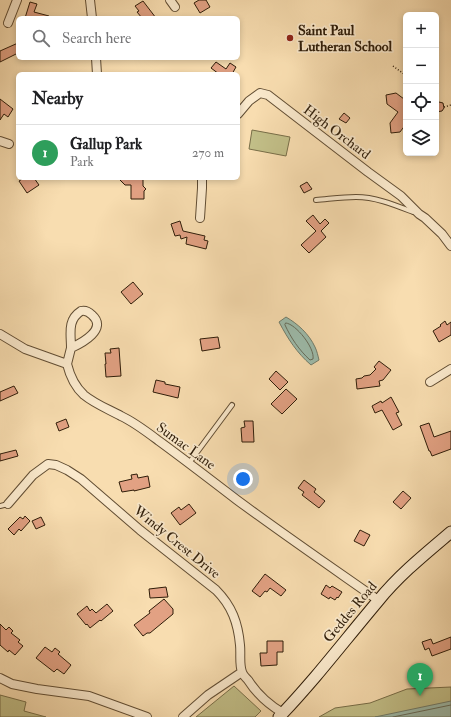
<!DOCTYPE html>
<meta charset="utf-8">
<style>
body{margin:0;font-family:"IM FELL Double Pica",serif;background:#f2f2f2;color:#202124}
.controls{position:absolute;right:12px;top:12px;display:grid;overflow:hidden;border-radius:6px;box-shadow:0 2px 6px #0003}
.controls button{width:36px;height:36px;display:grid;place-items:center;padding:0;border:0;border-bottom:1px solid #e0e0e0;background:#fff;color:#202124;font:20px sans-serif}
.you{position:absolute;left:243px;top:479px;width:14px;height:14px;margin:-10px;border:3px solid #fff;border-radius:50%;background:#1a73e8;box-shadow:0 0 0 6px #1a73e833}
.badge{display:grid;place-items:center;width:26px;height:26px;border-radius:50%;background:#1a73e8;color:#fff;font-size:13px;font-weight:700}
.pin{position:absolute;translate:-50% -33px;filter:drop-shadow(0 1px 2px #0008)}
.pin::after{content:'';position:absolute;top:21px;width:14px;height:12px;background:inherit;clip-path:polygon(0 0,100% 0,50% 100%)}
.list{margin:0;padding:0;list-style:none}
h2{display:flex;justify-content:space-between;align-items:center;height:52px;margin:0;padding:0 16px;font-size:17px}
h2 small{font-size:13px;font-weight:400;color:#757577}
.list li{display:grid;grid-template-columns:26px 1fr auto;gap:12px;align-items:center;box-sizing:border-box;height:56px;padding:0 16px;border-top:1px solid #e0e0e0}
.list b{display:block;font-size:15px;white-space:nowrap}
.list p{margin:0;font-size:13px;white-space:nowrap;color:#757577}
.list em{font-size:13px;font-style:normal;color:#757577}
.icon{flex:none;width:22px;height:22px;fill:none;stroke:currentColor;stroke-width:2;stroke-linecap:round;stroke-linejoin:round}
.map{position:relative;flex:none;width:451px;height:717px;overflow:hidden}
.search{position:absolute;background:#fff;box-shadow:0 2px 6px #0003;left:16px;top:16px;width:224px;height:44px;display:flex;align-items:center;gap:10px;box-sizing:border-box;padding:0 14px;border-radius:6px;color:#757577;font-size:15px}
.panel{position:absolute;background:#fff;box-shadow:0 2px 6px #0003;left:16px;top:72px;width:224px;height:108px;border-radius:6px}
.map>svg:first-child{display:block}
.green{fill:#c2bf88;stroke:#786e48}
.water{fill:#9dbcac;stroke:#717c6b}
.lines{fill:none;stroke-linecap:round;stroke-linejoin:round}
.shore{stroke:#666c5a;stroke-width:1}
.building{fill:#e2a183;stroke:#2f1d09}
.service-casing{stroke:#614d33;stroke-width:6}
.minor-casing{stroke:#614d33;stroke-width:10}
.secondary-casing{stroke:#2f1d09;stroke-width:13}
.path{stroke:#2f1d09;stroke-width:1.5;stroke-dasharray:1 2;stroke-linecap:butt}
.service{stroke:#fae9cc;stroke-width:4}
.minor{stroke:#fae9cc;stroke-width:8}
.secondary{stroke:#fae9cc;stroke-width:11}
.poi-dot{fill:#8f2418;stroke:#fae9cc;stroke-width:1.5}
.labels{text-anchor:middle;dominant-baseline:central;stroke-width:3.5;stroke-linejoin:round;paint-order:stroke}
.poi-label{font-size:14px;font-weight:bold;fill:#2f1d09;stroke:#fae9cc;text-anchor:start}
.street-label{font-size:14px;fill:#2f1d09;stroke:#fae9cc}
</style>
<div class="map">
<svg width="451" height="717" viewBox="0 0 451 717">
<rect width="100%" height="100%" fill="#f8ddb0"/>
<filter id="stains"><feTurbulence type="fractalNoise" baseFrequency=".005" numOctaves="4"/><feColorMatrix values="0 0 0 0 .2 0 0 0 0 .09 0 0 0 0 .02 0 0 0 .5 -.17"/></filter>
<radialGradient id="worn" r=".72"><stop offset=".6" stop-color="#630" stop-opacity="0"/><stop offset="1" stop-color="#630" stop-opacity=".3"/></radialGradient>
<path class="green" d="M252,130L290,137L286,156L249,149Z
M234,686L261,711L255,717H196Z
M451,687V717H319L335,708L370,703L407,689Z
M0,695L26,702L24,711L46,717H0Z"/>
<path class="water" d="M286,317C298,324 309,334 315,347C317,351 318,356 319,360L311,365C297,353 288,339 279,322Z
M451,701V717H375Z"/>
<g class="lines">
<path class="shore" d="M286,323C296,324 315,348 313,359L310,360C299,350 291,338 285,325Z
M393,717L451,705"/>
</g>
<path class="building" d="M199,0H206L210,7L200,13L194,3Z
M143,1L156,18H142L137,12L139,11L135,6Z
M30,2L37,4L34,12L49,16V18H25Z
M18,43V53L0,62V51Z
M216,62L226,69L230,63L236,67L232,74H219L211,68Z
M396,93L404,99L406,98V124L400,132L391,133L390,123L398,112L387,104L386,95Z
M0,99L13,109L8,117L4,114L0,120Z
M439,102L443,103L444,108L442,111L436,112V103Z
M344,113L350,118L346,123L339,119Z
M24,178H34L39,185L27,193L19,181Z
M118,178H143V186L146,189L144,191V199H131V185H125Z
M307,182L312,189L304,193L300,186Z
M313,215L320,224L325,219L329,223L321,231L326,237L309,253L301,245L316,231L306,221Z
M180,221L183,231L205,236L204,240L208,241L206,249L186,244L187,237L181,239L180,235L175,236L171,224Z
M133,282L143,294L131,304L121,292Z
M445,321L447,325L451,322V335L439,342L433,331L441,326L440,325Z
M218,337L220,348L202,351L200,339Z
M119,348L121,376L106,377L105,364H106L105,353H111L110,349Z
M379,361L391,370L383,380L379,381L380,386L357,389L356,379L362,378L364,376L370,375L376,369L374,367Z
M276,371L288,382L280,390L269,379Z
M156,380L165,382V384L180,387L178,398L153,392Z
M14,386L18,393L0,401V392Z
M286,389L297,399L282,414L271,404Z
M391,397L399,412L396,413L402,425L393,430L382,410L375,413L372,406L381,401L382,403Z
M66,419L69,427L59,431L56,423Z
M244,421H253L254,442H242L241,428L245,427Z
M429,423L434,437L451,431V449L432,456L430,451H429L420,426Z
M16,450L18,456L0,461V454Z
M137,474L138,478L148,476L150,487L134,491V490L122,492L119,482L132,479L131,475Z
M304,480L316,489L314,492L325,501L319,508L302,495L304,492L298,488Z
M403,491L411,498L401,509L393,502Z
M189,504L196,513L180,525L171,513L179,507L181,510Z
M25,516L30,521L21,531L19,529L14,535L8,529L20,517L23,519Z
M41,517L45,525L36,529L32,521Z
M360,530L370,535L364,546L354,541Z
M265,574L286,590L281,596L270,588L267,592L265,591L260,597L252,591Z
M326,585L330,588L332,586L342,592L338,598L337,597L335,600L330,597L329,599L321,594Z
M166,587L168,597L150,598L149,589Z
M164,599L173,609V614L150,633H147L143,636L134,625L150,613L149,611Z
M107,604L113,611L101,621L100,620L90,628L87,624L86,625L77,614L87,606L90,611L92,609L96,613Z
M0,624L6,630L9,627L13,631L11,633L20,640L18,642L23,646L15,655L9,650L8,652L0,645Z
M451,637V649L432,656L429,648L425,650L422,642L431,639L433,644Z
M267,641H283V652H277V665L261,666L260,653H267Z
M45,647L52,652L55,648L60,652L58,654L71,665L64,674L57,669L54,672L36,658Z"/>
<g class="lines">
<g class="service-casing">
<path id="service" d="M316,200C329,199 343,197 356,197C376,197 395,205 413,212
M189,463L232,405
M0,506L8,504"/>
</g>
<g class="minor-casing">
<path id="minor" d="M90,0L92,18
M170,0L175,7
M8,23L17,0
M96,58L97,74
M238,114L249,101L260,93L268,95L368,172L401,196L419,214L425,218L442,234L451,246
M0,141L9,144
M200,218L202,188V178
M81,311C85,310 89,312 92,315C108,329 82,343 71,348C71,334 67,320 81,311Z
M0,334L25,349L67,364C70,376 74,386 84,395C95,404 108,409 121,416C134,422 147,432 159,441C185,460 211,480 237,500C283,534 331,567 378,600
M67,364L71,348
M430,382L451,369
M8,504L33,475L48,464L56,465L67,470L81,479L140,530L216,590C232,606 238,623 240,645C241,654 239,664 242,672C243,675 246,678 248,680C257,694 269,705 283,713
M0,678L12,684L37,689L89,696L147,717
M183,717L208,695L242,672"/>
</g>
<g class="secondary-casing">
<path id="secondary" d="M279,717C292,704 304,690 316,676C337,651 357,626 378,601C399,575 425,554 451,532"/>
</g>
<path class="path" d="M393,66L404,74L406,97
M444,107L451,105"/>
<use href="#service" class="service"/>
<use href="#minor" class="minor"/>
<use href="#secondary" class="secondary"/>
</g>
<circle class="poi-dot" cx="290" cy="38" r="4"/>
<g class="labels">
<g class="poi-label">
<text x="298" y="30">Saint Paul<tspan x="298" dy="16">Lutheran School</tspan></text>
</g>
<g class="street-label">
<text transform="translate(337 132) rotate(37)">High Orchard</text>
<text transform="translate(186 446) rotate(36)">Sumac Lane</text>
<text transform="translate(177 542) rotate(39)">Windy Crest Drive</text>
<text transform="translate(350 612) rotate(-50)">Geddes Road</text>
</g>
</g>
<rect width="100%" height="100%" filter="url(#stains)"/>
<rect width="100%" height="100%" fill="url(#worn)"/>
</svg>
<div class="controls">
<button>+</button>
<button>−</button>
<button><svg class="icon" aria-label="locate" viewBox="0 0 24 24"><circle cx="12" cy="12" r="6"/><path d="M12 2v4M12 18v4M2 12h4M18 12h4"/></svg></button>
<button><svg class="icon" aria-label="layers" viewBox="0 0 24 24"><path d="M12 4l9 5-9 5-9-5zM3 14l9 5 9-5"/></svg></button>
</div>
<div class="you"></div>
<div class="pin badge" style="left:420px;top:696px;background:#2e9e5b">1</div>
<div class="search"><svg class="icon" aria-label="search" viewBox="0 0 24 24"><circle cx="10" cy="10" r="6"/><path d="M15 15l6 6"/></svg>Search here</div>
<section class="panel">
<h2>Nearby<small></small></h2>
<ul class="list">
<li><span class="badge" style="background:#2e9e5b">1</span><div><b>Gallup Park</b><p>Park</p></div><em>270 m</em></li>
</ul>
</section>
</div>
